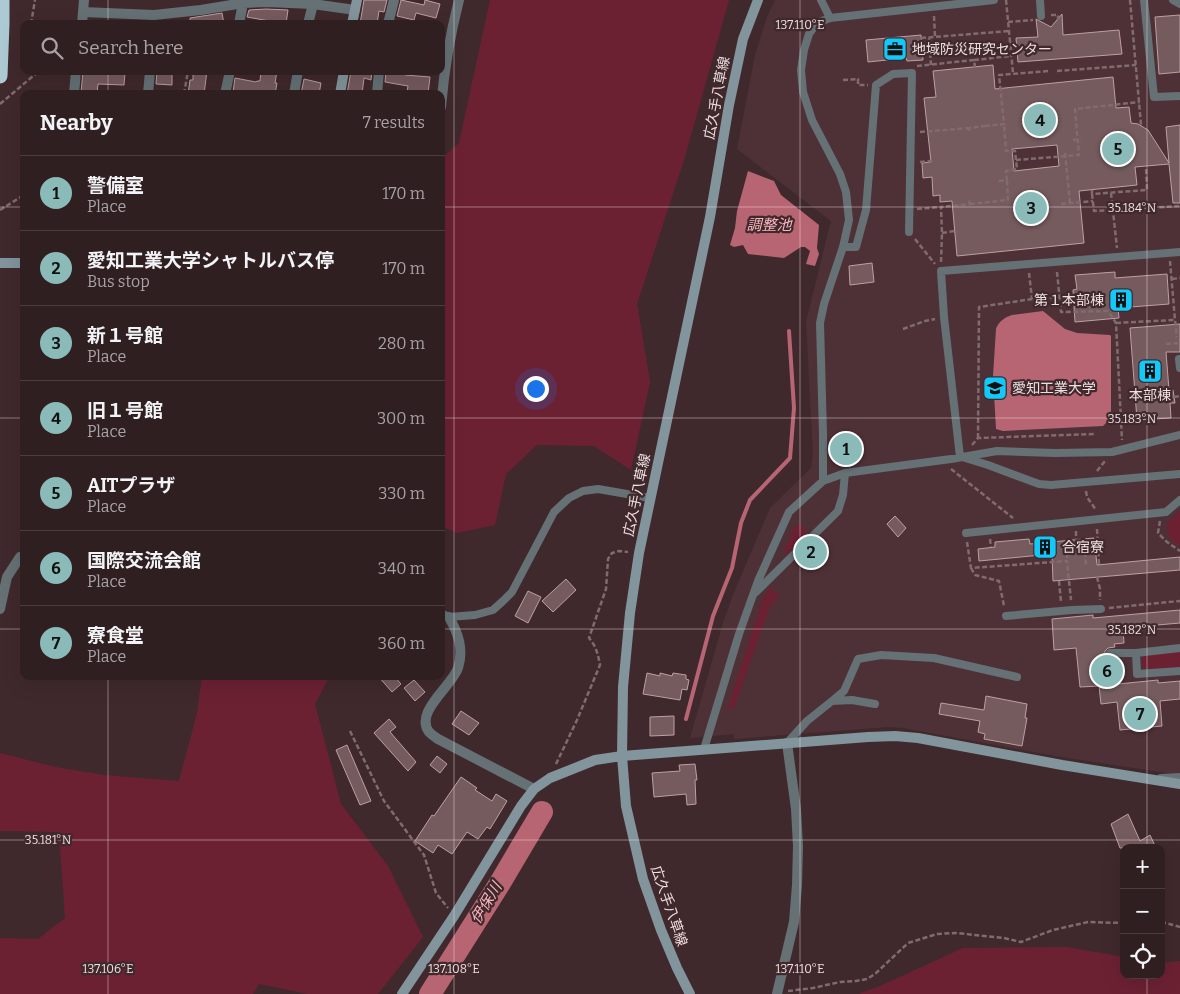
<!DOCTYPE html>
<meta charset="utf-8">
<style>
body{margin:0;font-family:Bitter,"Noto Sans JP",serif;background:#3c2c2e;color:#f1f3f6}
.controls{position:absolute;right:15px;bottom:15px;display:grid;overflow:hidden;border-radius:10px;box-shadow:0 5px 20px #0002}
.controls button{width:45px;height:45px;display:grid;place-items:center;padding:0;border:0;border-bottom:1px solid #4b3d3f;background:#301f21;color:#f1f3f6;font:25px sans-serif}
.you{position:absolute;left:535px;top:388px;width:18px;height:18px;margin:-12px;border:4px solid #fff;border-radius:50%;background:#1a73e8;box-shadow:0 0 0 8px #1a73e833}
.badge{display:grid;place-items:center;width:32px;height:32px;border-radius:50%;background:#8bbbb9;color:#111;font-size:16px;font-weight:700}
.pin{position:absolute;translate:-50% -50%;border:2px solid #fff;box-shadow:0 1px 5px #0006}
.list{margin:0;padding:0;list-style:none}
h2{display:flex;justify-content:space-between;align-items:center;height:65px;margin:0;padding:0 20px;font-size:21px}
h2 small{font-size:16px;font-weight:400;color:#a8a2a5}
.list li{display:grid;grid-template-columns:32px 1fr auto;gap:15px;align-items:center;box-sizing:border-box;height:75px;padding:0 20px;border-top:1px solid #4b3d3f}
.list b{display:block;font-size:19px;white-space:nowrap}
.list p{margin:0;font-size:16px;white-space:nowrap;color:#a8a2a5}
.list em{font-size:16px;font-style:normal;color:#a8a2a5}
.icon{flex:none;width:28px;height:28px;fill:none;stroke:currentColor;stroke-width:2;stroke-linecap:round;stroke-linejoin:round}
.map{position:relative;flex:none;width:1180px;height:994px;overflow:hidden}
.search{position:absolute;background:#301f21;box-shadow:0 5px 20px #0002;left:20px;top:20px;width:425px;height:55px;display:flex;align-items:center;gap:12px;box-sizing:border-box;padding:0 18px;border-radius:10px;color:#a8a2a5;font-size:19px}
.panel{position:absolute;background:#301f21;box-shadow:0 5px 20px #0002;left:20px;top:90px;width:425px;height:590px;border-radius:10px}
.map>svg:first-child{display:block}
.built{fill:#4e3136}
.green{fill:#6c2133}
.water{fill:#b86573}
.lines{fill:none;stroke-linecap:round;stroke-linejoin:round}
.stream{stroke:#b86573;stroke-width:4}
.river{stroke:#b86573;stroke-width:22}
.building{fill:#755b5e;stroke:#bda0a3;fill-rule:evenodd}
.path{stroke:#806b6e;stroke-width:2.5;stroke-dasharray:5 2.5;stroke-linecap:butt}
.lane{stroke:#657175;stroke-width:8}
.street{stroke:#657175;stroke-width:10}
.secondary{stroke:#82959c;stroke-width:10}
.highway{stroke:#adc9d4;stroke-width:15}
.ticks{fill:none;stroke:#efdfe1;stroke-width:1;stroke-opacity:0.45}
.labels{text-anchor:middle;dominant-baseline:central;stroke-width:4.5;stroke-linejoin:round;paint-order:stroke}
.poi-label{font-size:14px;fill:#efdfe1;stroke:#40292c;text-anchor:start}
.street-label{font-size:14px;fill:#efdfe1;stroke:#40292c}
.water-label{font-size:15px;font-style:italic;fill:#fcb6c0;stroke:#40292c}
.ticks-label{font-size:12px;text-anchor:middle;fill:#efdfe1;stroke:#40292c;stroke-width:4.5;stroke-linejoin:round;paint-order:stroke}
</style>
<div class="map">
<svg width="1180" height="994" viewBox="0 0 1180 994">
<rect width="100%" height="100%" fill="#40292c"/>
<path class="built" d="M775,0H1180V775L1055,756L903,728L888,727L734,739V734L690,738L723,623L733,595L770,508L811,468L813,454L806,322L831,221L737,149L755,55L767,17Z"/>
<path class="green" d="M490,0H729L684,160L637,304L650,382L631,470L594,446L537,445L506,474L495,525L457,533L441,526V159L459,143Z
M1180,511V546C1169,539 1167,536 1167,523Z
M795,525H802L805,529L806,534L787,554L784,553V550Z
M770,587L780,596L770,607L734,708L727,710L763,598Z
M1180,651V667C1169,668 1152,672 1142,666V657L1149,654Z
M202,676H330L315,704L341,804L388,866L423,937L378,994H308L259,984L253,994H0V938L38,939L65,918L59,832L0,831V753L55,767L104,775L179,781L197,713Z
M1067,947L1124,957V975H1161V963L1180,961V994H858L880,986L963,948Z"/>
<path class="water" d="M748,171L774,181L781,195L819,225L817,248L819,254L815,266L806,264L810,251L805,247H801L784,258L748,254L743,245L734,247L730,245L735,228L737,211Z
M1043,311L1065,329L1077,333L1110,335L1111,336V418L1103,426L1003,431L996,429L993,376L996,329C998,322 1005,317 1012,315Z"/>
<g class="lines">
<path class="stream" d="M686,719L713,616L732,568L741,523L750,500L790,458L794,408L789,331"/>
<path class="river" d="M430,994L500,883L542,812"/>
</g>
<path class="building" d="M364,0H387L384,12L379,11L377,24H360Z
M401,0L424,5L425,0L440,4L436,18L416,13L414,20L397,16Z
M266,9L288,10L286,24L247,17L249,10Z
M222,13L224,24H190V18Z
M1062,14L1063,35L1119,30L1122,54L1018,62L1016,38L1038,37L1036,19L1051,27Z
M1180,15V72L1159,74L1155,17Z
M921,35L923,60L907,61L906,58L868,62L866,40Z
M993,65L995,89L1113,77L1116,108L1129,107L1131,123L1138,124L1148,130L1169,163L1166,127L1180,125V203H1173L1169,164L1135,167L1137,185L1079,191L1084,243L957,256L952,201L940,202V195L933,196L932,177L923,178L922,163L931,162L924,98L936,97L933,71ZM1057,145L1059,166L1014,171L1012,149Z
M83,71L125,73L124,85L98,84L97,94L81,93Z
M157,71H172V85L156,84Z
M193,71H207L204,94H188L190,80H193Z
M261,71H277L275,83H277L275,94H242L233,92L235,78L256,82L257,81H260Z
M351,71H372L371,80L364,78L362,94H347Z
M386,71H405V75L430,77L428,94L407,92L408,86L385,82Z
M304,79L321,83L319,94H301Z
M872,263L874,282L850,285L849,266Z
M1115,272V278L1167,274L1169,304L1118,308L1119,318L1075,322L1073,290L1077,289L1075,275Z
M1180,324V352H1166L1169,390H1173L1175,403H1170L1171,418L1137,420L1130,328Z
M859,443L860,454L850,455V458L835,460L833,446Z
M895,516L906,528L898,537L887,524Z
M1094,538L1097,565L1180,557V570L1053,581L1052,554L979,561L978,549L995,547V542L1029,539L1030,544Z
M566,579L576,590L553,612L542,601Z
M528,591L541,597L528,623L515,616Z
M1180,610V623L1123,628L1124,643L1114,644L1115,647L1108,648L1105,651V655L1107,658L1116,659L1118,684L1158,680V683L1180,681V699L1160,701L1162,726L1120,730L1117,702L1101,704L1099,686L1080,687L1076,648L1054,650L1052,619L1093,615V618Z
M647,673L660,676V673L672,676L673,673L686,675V679L689,680L687,690L682,689L680,700L643,694Z
M378,676H394L401,684L392,692Z
M414,680L425,692L415,701L404,688Z
M986,696L1027,704L1025,718H1027L1022,746L984,739L985,734L978,732L980,721L939,714L941,703L984,710Z
M461,711L479,723L469,735L452,724Z
M674,716V735L650,736V717Z
M389,719L396,727L390,732L416,762L408,771L374,733Z
M347,745L371,801L360,805L336,750Z
M437,756L447,764L440,773L430,765Z
M695,764L697,780H695L696,804L687,805L686,794L654,797L652,773L680,771L679,765Z
M461,777L477,788L475,790L492,801L496,794L507,801L490,829L487,827L478,839L467,832L452,854L438,845L433,853L415,841L432,815L434,816Z
M1128,814L1140,841L1150,835L1156,848H1120L1111,824Z"/>
<g class="lines">
<path class="path" d="M1006,0L1013,73
M1130,0L1141,125
M1051,15H1058V20
M934,16L935,37
M1008,22L1033,20
M31,24L35,0
M921,38L1009,31
M929,38L931,65
M1010,43H1017
M974,60L1011,56
M917,66L974,60L975,67
M1057,71L1136,65
M843,80L858,79V85H868
M184,94L188,71
M0,104L39,71
M985,126L1004,124L999,75L1049,71
M969,131V128L985,126V123
M920,132L969,128
M1073,140L1081,139
M1065,153L1070,203
M1016,160L1079,155L1075,109L1140,102
M920,162L931,161
M999,181L1007,180L1006,171L1017,169L1015,151H1006L1004,124
M1092,190V194L1147,190L1146,166
M1111,193L1117,248
M1092,194L1094,211L1180,206
M970,204L1008,200L1007,180
M1061,204L1093,201
M917,209L941,207
M0,210L24,195
M942,233L955,231
M915,239L935,264
M1170,261L1175,320
M941,262L942,233L941,207L970,204L969,200
M1057,272L1061,312L1108,311L1116,323L1122,440
M1029,273L1032,299
M1172,279L1180,278
M1059,298L1073,297
M1116,323L1175,320L1177,337
M903,329L925,321L935,319
M1166,344L1178,343
M1174,397L1180,396
M978,438L979,307L1032,299L1059,297
M972,445L978,438L1096,434
M951,469L1013,518
M1097,471L1105,461
M1086,491L1087,497L1096,510
M1160,521L1158,533L1167,542L1180,551
M1097,529L1099,565
M1076,531V540
M990,539L991,547
M967,542L971,568L1067,561L1071,600
M1085,552L1086,566
M1067,553V561
M971,568L975,575L999,581L1004,606
M1097,577L1100,589V600
M1059,581L1061,602
M1109,608L1180,601
M350,731L384,801L424,855L436,893L448,908
M556,764L577,720L600,665C598,654 596,646 589,638L606,589L608,559L612,553L619,551L628,552
M1161,923H1166L1180,927
M788,991L813,988L840,982L856,981L867,979L875,974L908,943L937,934L956,933L1004,938L1021,942L1053,930L1088,922L1124,923"/>
<path class="lane" d="M821,0L830,18
M1040,0L1041,16
M1144,0L1154,97L1180,96
M1173,0L1180,4
M843,247H856L866,210L876,85L893,74L912,73L909,232
M1179,359L1180,368
M960,457L944,317L941,271L1180,252
M962,457L988,465L1039,484L1051,485L1180,474
M823,481V434L820,323L824,304L843,247L849,220L846,192L840,174L812,120L803,92L801,70L804,50L809,34L817,23L830,18L994,0
M966,533L1166,512L1180,500
M755,593L838,511L843,495L845,473
M441,613L449,617L475,615L493,610L503,601L512,592L554,512L569,498L583,491L598,489L650,498
M1006,616L1072,610L1101,609
M1180,648L1136,653L1137,674L1180,671
M1110,653H1136
M832,701L844,691L858,659L881,655L934,658L1017,677
M787,743L807,721L832,701L852,700L875,704
M704,749L739,634L758,581L789,512L823,481L845,473L951,459L997,451L1055,453L1112,452L1180,435
M1161,778L1180,777"/>
<path class="street" d="M83,12L154,15L201,10L243,3L266,2L313,4L355,10
M82,24L84,0
M239,24L243,3
M308,24L314,0
M388,24L394,0
M74,94L76,71
M148,94L150,71
M225,94L230,71
M294,94L298,71
M377,94L379,71
M441,107C444,71 450,35 459,0
M0,609L7,577L20,557
M449,617C458,633 464,649 458,668C452,686 414,712 429,732C431,734 435,737 438,739L534,789
M777,994L794,922L797,885L798,846L796,809L787,743"/>
<path class="secondary" d="M352,24L357,0
M340,94L344,71
M0,263H24
M402,994L454,916L521,806L534,789L550,778L595,760L622,756L868,737L895,736L918,738L1062,765L1180,784
M690,994L677,968L661,930L643,879L626,806L622,756L623,687L630,613L639,553L710,217L729,105L743,39L758,0"/>
<path class="highway" d="M0,76L2,24V0"/>
</g>
<path class="ticks" d="M108,0V24M454,0V994M800,0V994M1147,0V848M108,71V94M0,207H24M441,207H1180M0,418H24M441,418H1180M0,629H24M441,629H1180M108,676V994M0,840H1180M1147,975V994"/>
<defs>
<g id="office-square" transform="scale(1.25)"><rect x="-9" y="-9" width="18" height="18" rx="4" fill="#11cafa" stroke="#40292c"/><path d="M-6-3h4V-5.5h4V-3h4V5H-6ZM-1-4.5V-3h2v-1.5ZM-6 0V1H6V0Z" fill="#111"/></g>
<g id="building-square" transform="scale(1.25)"><rect x="-9" y="-9" width="18" height="18" rx="4" fill="#11cafa" stroke="#40292c"/><path d="M-4-6H4V6H1V3H-1V6H-4ZM-2.5-4.3h1.7v1.8h-1.7ZM.8-4.3h1.7v1.8H.8ZM-2.5-1h1.7V.8h-1.7ZM.8-1h1.7V.8H.8Z" fill="#111"/></g>
<g id="university-square" transform="scale(1.25)"><rect x="-9" y="-9" width="18" height="18" rx="4" fill="#11cafa" stroke="#40292c"/><path d="M0-5L7-2L0 1L-7-2ZM-4 1L0 2.5L4 1V4Q0 6-4 4Z" fill="#111"/></g>
</defs>
<g fill-rule="evenodd">
<use href="#office-square" x="895" y="49"/>
<use href="#building-square" x="1121" y="300"/>
<use href="#building-square" x="1150" y="371"/>
<use href="#university-square" x="995" y="388"/>
<use href="#building-square" x="1045" y="547"/>
</g>
<g class="labels">
<g class="poi-label">
<text x="912" y="49">地域防災研究センター</text>
<text x="1104" y="300" text-anchor="end">第１本部棟</text>
<text x="1012" y="388">愛知工業大学</text>
<text x="1150" y="395" text-anchor="middle">本部棟</text>
<text x="1062" y="547">合宿寮</text>
</g>
<g class="street-label">
<text transform="translate(717 98) rotate(-79)">広久手八草線</text>
<text transform="translate(637 495) rotate(-78)">広久手八草線</text>
<text transform="translate(669 906) rotate(71)">広久手八草線</text>
</g>
<g class="water-label">
<text x="769" y="225">調整池</text>
<text transform="translate(486 903) rotate(-59)">伊保川</text>
</g>
</g>
<g class="ticks-label">
<text x="800" y="29">137.110°E</text>
<text x="1132" y="212">35.184°N</text>
<text x="1132" y="423">35.183°N</text>
<text x="1132" y="634">35.182°N</text>
<text x="48" y="844">35.181°N</text>
<text x="108" y="973">137.106°E</text>
<text x="454" y="973">137.108°E</text>
<text x="800" y="973">137.110°E</text>
</g>
</svg>
<div class="controls">
<button>+</button>
<button>−</button>
<button><svg class="icon" aria-label="locate" viewBox="0 0 24 24"><circle cx="12" cy="12" r="6"/><path d="M12 2v4M12 18v4M2 12h4M18 12h4"/></svg></button>
</div>
<div class="you"></div>
<div class="pin badge" style="left:846px;top:449px">1</div>
<div class="pin badge" style="left:811px;top:552px">2</div>
<div class="pin badge" style="left:1031px;top:208px">3</div>
<div class="pin badge" style="left:1040px;top:120px">4</div>
<div class="pin badge" style="left:1118px;top:149px">5</div>
<div class="pin badge" style="left:1107px;top:671px">6</div>
<div class="pin badge" style="left:1140px;top:714px">7</div>
<div class="search"><svg class="icon" aria-label="search" viewBox="0 0 24 24"><circle cx="10" cy="10" r="6"/><path d="M15 15l6 6"/></svg>Search here</div>
<section class="panel">
<h2>Nearby<small>7 results</small></h2>
<ul class="list">
<li><span class="badge">1</span><div><b>警備室</b><p>Place</p></div><em>170 m</em></li>
<li><span class="badge">2</span><div><b>愛知工業大学シャトルバス停</b><p>Bus stop</p></div><em>170 m</em></li>
<li><span class="badge">3</span><div><b>新１号館</b><p>Place</p></div><em>280 m</em></li>
<li><span class="badge">4</span><div><b>旧１号館</b><p>Place</p></div><em>300 m</em></li>
<li><span class="badge">5</span><div><b>AITプラザ</b><p>Place</p></div><em>330 m</em></li>
<li><span class="badge">6</span><div><b>国際交流会館</b><p>Place</p></div><em>340 m</em></li>
<li><span class="badge">7</span><div><b>寮食堂</b><p>Place</p></div><em>360 m</em></li>
</ul>
</section>
</div>
